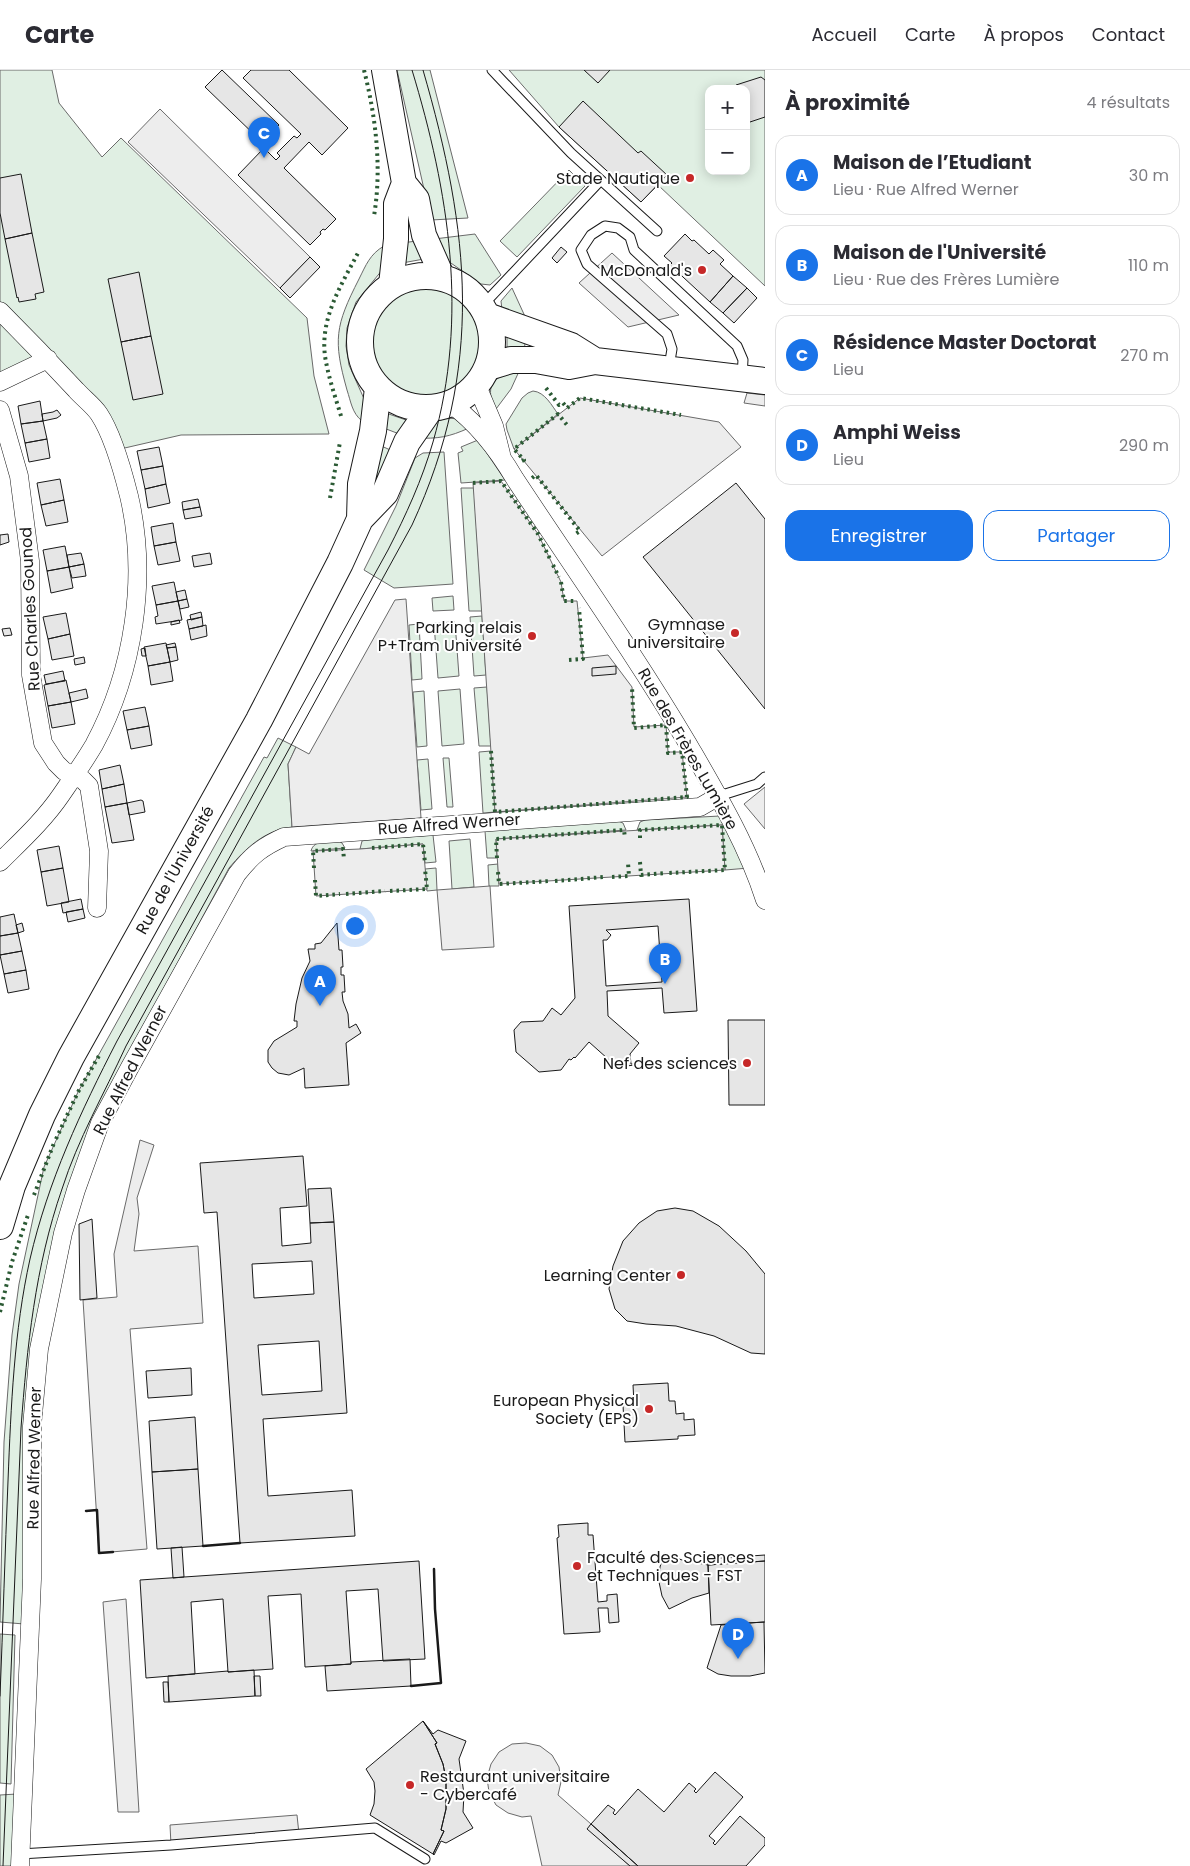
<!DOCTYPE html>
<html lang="fr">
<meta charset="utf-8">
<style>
body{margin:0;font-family:Poppins,sans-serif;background:#f7f7f7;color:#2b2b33}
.controls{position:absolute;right:15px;top:15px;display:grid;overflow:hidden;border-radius:10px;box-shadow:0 2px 12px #0003}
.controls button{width:45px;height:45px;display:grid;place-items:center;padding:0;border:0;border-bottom:1px solid #e1e1e2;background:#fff;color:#2b2b33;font:25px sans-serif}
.you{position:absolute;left:354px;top:855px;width:18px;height:18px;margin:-12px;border:4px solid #fff;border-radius:50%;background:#1a73e8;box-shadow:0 0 0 8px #1a73e833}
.badge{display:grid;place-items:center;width:32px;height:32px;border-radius:50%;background:#1a73e8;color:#fff;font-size:16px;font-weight:700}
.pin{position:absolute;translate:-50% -41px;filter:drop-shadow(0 1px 2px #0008)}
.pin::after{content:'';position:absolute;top:26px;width:18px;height:15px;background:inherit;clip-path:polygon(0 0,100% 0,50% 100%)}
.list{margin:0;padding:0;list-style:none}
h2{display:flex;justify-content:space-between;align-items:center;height:65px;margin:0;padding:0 20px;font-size:21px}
h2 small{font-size:16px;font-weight:400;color:#7c7c81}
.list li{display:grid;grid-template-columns:32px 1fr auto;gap:15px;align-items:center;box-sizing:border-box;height:80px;margin:0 10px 10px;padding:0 10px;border:1px solid #e1e1e2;border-radius:15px}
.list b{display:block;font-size:19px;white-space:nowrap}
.list p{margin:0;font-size:16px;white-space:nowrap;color:#7c7c81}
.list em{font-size:16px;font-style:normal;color:#7c7c81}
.actions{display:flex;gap:10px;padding:15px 20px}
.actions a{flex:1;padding:11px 0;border:1px solid #1a73e8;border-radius:15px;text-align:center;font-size:18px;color:#1a73e8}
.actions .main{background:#1a73e8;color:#fff}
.map{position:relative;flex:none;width:765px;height:1796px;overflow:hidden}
header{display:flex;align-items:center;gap:30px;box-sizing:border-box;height:70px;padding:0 25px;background:#fff;border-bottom:1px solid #e1e1e2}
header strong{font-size:24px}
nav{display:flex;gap:28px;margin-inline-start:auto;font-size:18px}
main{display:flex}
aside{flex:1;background:#fff}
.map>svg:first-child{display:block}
.green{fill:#e0efe3;stroke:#6a6a6a;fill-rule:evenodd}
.parking{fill:#ededed;stroke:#6a6a6a}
.building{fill:#e6e6e6;stroke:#1a1a1a;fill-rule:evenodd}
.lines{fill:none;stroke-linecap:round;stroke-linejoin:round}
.service-casing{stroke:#1a1a1a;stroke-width:11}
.minor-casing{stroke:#1a1a1a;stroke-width:19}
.secondary-casing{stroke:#1a1a1a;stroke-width:26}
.primary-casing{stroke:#1a1a1a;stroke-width:28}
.service{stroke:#fff;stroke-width:9}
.minor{stroke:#fff;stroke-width:18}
.secondary{stroke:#fff;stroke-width:24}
.primary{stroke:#fff;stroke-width:26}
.tram{stroke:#1a1a1a;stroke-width:1}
.hedge{stroke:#2b5a34;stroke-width:4;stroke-dasharray:2.5 4;stroke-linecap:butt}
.wall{stroke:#1a1a1a;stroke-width:2.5}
.poi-dot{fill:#c62828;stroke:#fff;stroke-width:2}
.labels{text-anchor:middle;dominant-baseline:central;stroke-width:4;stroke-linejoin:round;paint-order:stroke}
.poi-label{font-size:16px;fill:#1a1a1a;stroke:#fff;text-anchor:end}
.street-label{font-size:16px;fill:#1a1a1a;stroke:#fff}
</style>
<header>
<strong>Carte</strong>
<nav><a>Accueil</a><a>Carte</a><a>À propos</a><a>Contact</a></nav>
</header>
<main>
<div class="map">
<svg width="765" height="1796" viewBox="0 0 765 1796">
<rect width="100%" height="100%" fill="#fff"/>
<path class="green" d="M0,0H52L59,33L102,87L121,68L307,248L314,306L329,364L181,365L116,380L48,289L0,312Z
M397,0H430L468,148L431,150Z
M509,0H765V216L658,115L641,132L559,57ZM709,19H746V101H709Z
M569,100L585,116L517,187L500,171Z
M475,164L501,205L490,215L481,214L448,191L434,169Z
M417,171L424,189L402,193L401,173Z
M384,176L383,199L356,232L347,258L346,276L349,295L365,331L362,351C352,343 351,332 347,320C333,270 335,256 359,209C366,195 370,184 384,176Z
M368 273a58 58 0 1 1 116 0a58 58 0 1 1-116 0Z
M512,218L528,253L502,240L501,231Z
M507,262L526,268L524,280L507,281Z
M521,297L511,319L496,339C481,312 499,306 521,297Z
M533,321C545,322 552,336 558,344L514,379L507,360L506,354L522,328L528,323Z
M383,342L409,351L402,365L381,357Z
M447,348L459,349L469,358C449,367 438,369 416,368L434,352Z
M478,370L505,410L461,413L458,383L463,381L461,377Z
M379,375L395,382L380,419L372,416Z
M444,382L453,514L394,518L364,500L396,436L415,388L423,383Z
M461,418H474L482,541H469Z
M453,526L454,540L433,541L432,528Z
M482,546L486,605L474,606L470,547Z
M455,552L459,606L438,608L434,553Z
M419,554L422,609L412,610L409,555Z
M487,617L491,676H479L474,618Z
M460,619L464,674L442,676L438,621Z
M424,621L427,676L417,677L413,622Z
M278,668L296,677L288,694L292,757C265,760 246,778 229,798L131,979L47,1206L24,1554L0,1552L4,1372L12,1265L19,1214L44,1097L78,1022L264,687L267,688Z
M491,681L495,742L483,743L479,682Z
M443,688H449L453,737H447Z
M428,689L432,739L421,740L417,690Z
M720,746L749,798L725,800L722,755L637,760L640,752L645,750Z
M618,751L623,753L626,760L496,769L497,788H487L485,761Z
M433,765L436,792L425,793L423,774L360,779L362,771L366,770Z
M470,769L474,817L452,819L449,771Z
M339,771L342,773L345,778L311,781C314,769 329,772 339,771Z
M498,794L499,816H489L488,795Z
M436,798L437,820L427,821L425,799Z
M0,1564L15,1565L11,1714L0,1713Z
M17,1724L13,1796H0V1725Z"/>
<path class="parking" d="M160,39L310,187L280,218L128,72Z
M612,183L679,245L628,257L579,213Z
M747,323L765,325V336L744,333Z
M580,328L719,352L741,377L602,486L514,379Z
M501,411L538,464L561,512L564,531H577L583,588L608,585L632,617L634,657L666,655L668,682H682L687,727L495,742L473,413Z
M406,529L421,748L292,757L288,694L296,677L309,684L395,530Z
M765,717V759L744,734Z
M722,755L725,800L499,814L496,769Z
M423,774L427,819L316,826L313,781L360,779Z
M490,816L494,877L442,880L437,820Z
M140,1070L154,1075L137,1128L139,1144L134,1181L198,1176L203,1253L130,1259L147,1479L99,1483L83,1230L117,1227L114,1184Z
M126,1529L139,1742H118L103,1532Z
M526,1673L540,1676L552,1685L559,1697L561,1712L558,1725L591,1754L588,1759L630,1796H542L531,1746L522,1747L508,1743L496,1735L489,1722L487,1708L491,1694L499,1682L512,1674Z
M297,1745L299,1764L171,1775L170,1755Z"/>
<path class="building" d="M222,0L279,55L262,72L205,17Z
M251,0H289L348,58L322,85L309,72L284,98L336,149L325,160L323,159L320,162L321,164L310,175L238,105L264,78L276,90L280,86L277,83L294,66L297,68L301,64L243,8Z
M584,0H610L598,13Z
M761,7L765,10V47L747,53L746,19H735L736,15Z
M583,31L638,83L641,81L667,105L641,132L559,57Z
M21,104L32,163L5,169L0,143V108Z
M32,163L44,222L35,224L36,229L19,232L18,227L17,228L5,169Z
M685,164L692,171L694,170L709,184L713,180L724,190L720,194L733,206L710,232L670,195L672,193L664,186Z
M561,177L567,182L557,193L552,188Z
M310,187L320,197L290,228L280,218Z
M139,202L151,266L121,272L108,209Z
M733,206L747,218L723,243L710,232Z
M747,218L757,228L734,253L723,243Z
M151,266L163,324L133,330L121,272Z
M40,331L43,351L21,354L18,336Z
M57,340L61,345L57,348L43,351L42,344L53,342Z
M43,351L47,369L25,373L21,354Z
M47,369L50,388L29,392L25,373Z
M159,377L163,396L141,400L137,381Z
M163,396L166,414L145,419L141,400Z
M60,409L64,430L41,435L37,413Z
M736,413L765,449V639L643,487Z
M166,414L170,433L148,438L145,419Z
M198,429L200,437L183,440L182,432Z
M64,430L68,452L46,456L41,435Z
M200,437L202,446L185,449L183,440Z
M173,453L176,472L154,476L151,457Z
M8,464L9,472L0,475V465Z
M176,472L180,491L158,495L154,476Z
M65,476L69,497L47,501L43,480Z
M81,483L84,494L69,497L67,485Z
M210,483L212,494L194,497L192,486Z
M84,494L86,506L72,508L69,497Z
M69,497L73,518L51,523L47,501Z
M174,512L178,531L156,535L152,516Z
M185,520L187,529L178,531L176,522Z
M187,529L189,537L180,539L178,531Z
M178,531L182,550L156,554L155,547L158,546L156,535Z
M201,542L202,547L191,550L190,545Z
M66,543L70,564L48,569L43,547Z
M202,547L203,556L189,559L187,550Z
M179,550L180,553L171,555V552Z
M206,555L207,566L191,570L189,559Z
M10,558L12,565L4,566L2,559Z
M70,564L74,586L52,590L48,569Z
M166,573L170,592L148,596L144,577Z
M175,573L176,577L167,578L166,575Z
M176,577L178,590L170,592L167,578Z
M145,578L146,586H142L141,579Z
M84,587L85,593L75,595L74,589Z
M170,592L173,611L151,615L148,596Z
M616,596V604L592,606V598Z
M63,601L65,611L46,614L44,605Z
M66,610L71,632L48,636L44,615Z
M86,619L88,628L71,632L69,623Z
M71,632L75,654L52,658L48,636Z
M145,637L149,656L127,660L123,641Z
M149,656L152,675L131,679L127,660Z
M120,695L124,714L102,719L99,700Z
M124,714L127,733L105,737L102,719Z
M141,730L143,731L145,742L129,745L127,733Z
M127,733L134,770L112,773L105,737Z
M59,776L63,798L41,802L37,780Z
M63,798L69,832L47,836L41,802Z
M81,829L83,839L63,843L61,833Z
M689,829L697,941L664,943L662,918L607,921L608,946L639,973L630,984L631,994H635V995L617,997L589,972L575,988L574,987L571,990L569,989L561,1000L539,1002L516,982L514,960L521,952L543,951L552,938L561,945L575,928L569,836ZM658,856L662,912L606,916L603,870H607L611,865L606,860Z
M83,839L85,848L68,852L66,842Z
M14,844L18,863L0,866V847Z
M22,853L24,861L18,863L16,855Z
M337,853L339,880H342L343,897H341V905H344L345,922H342L343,931L348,944L349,958L356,954L361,963L346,973L349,1015L305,1018L304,998L289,1005L278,1003L272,998L268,992V980L274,971L297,957V951H294L296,934L302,908L310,891L308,879H315V874L321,873Z
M18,863L22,881L0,885V866Z
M22,881L26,900L4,904L0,885Z
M26,900L29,919L8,923L4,904Z
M728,950H765V1035H729Z
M303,1086L307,1136L280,1138L282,1176L311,1173L310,1153L334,1152L347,1343L263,1349L268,1426L352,1420L355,1466L240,1473L217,1142L204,1143L200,1093ZM312,1191L314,1224L254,1228L252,1194ZM319,1271L322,1321L262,1325L258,1275Z
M331,1118L334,1152L310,1153L308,1119Z
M675,1138L693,1141L719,1156L746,1181L765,1204V1284L751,1283L714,1266L676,1256L646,1254L627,1251L615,1239L609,1219L613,1196L623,1171L639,1153L657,1141Z
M92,1149L97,1228L80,1230L79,1154Z
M191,1298L192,1325L148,1328L146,1301Z
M668,1313L669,1331H675L676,1344L684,1343V1350L694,1349L695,1365L678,1366V1369L625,1372L623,1335L634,1334L633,1315Z
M195,1347L198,1399L152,1402L149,1351Z
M198,1399L203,1476L157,1479L152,1402Z
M588,1453V1465H593L598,1532L607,1531V1525L617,1524L619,1552L609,1553L608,1538H598L600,1562L564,1564L557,1468L559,1467L558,1455Z
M182,1477L184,1507L173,1508L171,1478Z
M664,1483L682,1490L708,1495L709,1523L692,1528L669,1539L662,1526L659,1512L660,1497Z
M765,1485V1491L708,1495L707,1489Z
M419,1491L425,1589L383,1591L378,1519L346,1521L351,1594L305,1597L301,1524L268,1526L273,1599L228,1602L223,1529L191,1532L195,1604L146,1608L140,1510Z
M765,1491V1552L711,1555L708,1495Z
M764,1552L765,1603L750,1606H731L718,1604L707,1598L721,1555Z
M410,1589L411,1616L327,1621L325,1596L351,1594V1592Z
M254,1600L255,1626L169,1632L168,1606L228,1601V1602Z
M254,1606H260L261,1626H255Z
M163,1612H168L169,1632H164Z
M423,1651L437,1673L435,1674L443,1694L446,1709V1739L441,1760L444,1761L433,1784L370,1745L374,1734L375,1721L374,1712L366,1699Z
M423,1651L433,1664L438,1660L466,1671L459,1689L464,1724L463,1742L473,1758L446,1773L441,1771L434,1785L433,1784L444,1761L441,1760L446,1739V1709L443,1694L435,1674L437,1673Z
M715,1702L743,1727L709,1766L715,1771L713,1773L715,1775L740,1746L765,1768V1775L746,1796H638L591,1754L608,1735L615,1740L613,1743L615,1745L638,1719L664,1742L689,1713L696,1719L694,1721L696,1723Z
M591,1754L638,1796H630L587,1759Z"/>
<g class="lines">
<g class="service-casing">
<path id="service" d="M492,0L571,83L657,161
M482,236L600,111
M669,297L672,279L667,264L587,194L581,180L591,165L605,156L618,158L630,167L634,180L737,276L743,290L742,306
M719,726L757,714L765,707
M20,1784L171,1775L375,1758L425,1789"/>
</g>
<g class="minor-casing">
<path id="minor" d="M0,241C26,267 51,293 76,320C83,328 93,335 99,344C113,365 123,402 129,426C148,507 134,601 94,675C84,692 72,709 61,725C44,750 21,771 0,792
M0,312L48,289
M477,316L494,356L501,384
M451,334C478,354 498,380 515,409C573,497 634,583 688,674C717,724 747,774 765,830
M0,340L19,406L30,491L31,605L43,673L56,693L64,701L83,710L89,716L99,781L97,838
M20,1796L32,1509V1356L39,1279L63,1163L76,1120L100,1053L130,997L237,804C252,785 262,777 284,767L700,737L719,726"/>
</g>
<g class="secondary-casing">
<path id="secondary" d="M384,0L404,113L417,129L424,165L443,208
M391,215L396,169V134L404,113"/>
</g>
<g class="primary-casing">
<path id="primary" d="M360 272a66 66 0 1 1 132 0a66 66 0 1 1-132 0Z
M487,246L571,276L595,291
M488,297L511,290H536L569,296L595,291L765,311
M360,449L361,414L373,361L378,318
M0,1156L12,1116L42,1045L71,987L259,650L340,493L360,449L385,423L407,372L430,339"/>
</g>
<use href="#service" class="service"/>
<use href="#minor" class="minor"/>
<use href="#secondary" class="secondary"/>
<use href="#primary" class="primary"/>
<path class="tram" d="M0,1626C3,1554 5,1482 8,1411C11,1336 14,1261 30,1189C48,1111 81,1041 117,971L388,480C406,445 422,410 433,372C469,247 449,122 412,0
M3,1796L21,1358C27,1277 35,1197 62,1119C78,1069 104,1024 126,976L412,455C485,297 470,162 423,0"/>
<path class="hedge" d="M364,0C376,48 382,98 374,146
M546,318L559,335L563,333L567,338L580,328L681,345
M341,346C335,326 328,306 325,286C320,247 342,214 359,181
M522,391L524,390L514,379L558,344L567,355
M532,408L536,405L580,461L574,465
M473,413L501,411L538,464L551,491
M330,428L340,372
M553,495L559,507
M561,512L564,531H577
M569,590L583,589L579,538
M491,681L495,742L687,727L682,682L668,683L666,655L634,658L632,617
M640,768V760L722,755L725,800L669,803
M372,778L423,774L425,793
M497,788L496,769L624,760L625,768
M640,792L641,805L665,803
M314,798L313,781L343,779L344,789
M498,802L499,814L550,811
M612,807L629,806L628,793
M315,810L316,826L340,824
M555,811L604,807
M390,821L427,819L425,799
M346,824L385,821
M56,1069L78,1022L100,984
M34,1125L54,1073
M0,1242L12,1192L28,1145"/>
<path class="wall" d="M86,1441L97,1440L99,1483L113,1482
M203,1476L240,1473
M411,1616L441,1613L435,1539L434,1499"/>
</g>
<g class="poi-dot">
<circle cx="690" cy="108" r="5"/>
<circle cx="702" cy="200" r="5"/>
<circle cx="735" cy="563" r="5"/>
<circle cx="532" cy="566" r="5"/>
<circle cx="747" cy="993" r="5"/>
<circle cx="681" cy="1205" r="5"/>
<circle cx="649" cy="1339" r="5"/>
<circle cx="577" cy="1496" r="5"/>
<circle cx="410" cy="1715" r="5"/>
</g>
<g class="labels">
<g class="poi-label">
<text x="680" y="108">Stade Nautique</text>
<text x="692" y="200">McDonald's</text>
<text x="725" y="554">Gymnase<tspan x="725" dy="18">universitaire</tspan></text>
<text x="522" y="557">Parking relais<tspan x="522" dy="18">P+Tram Université</tspan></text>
<text x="737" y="993">Nef des sciences</text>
<text x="671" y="1205">Learning Center</text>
<text x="639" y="1330">European Physical<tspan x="639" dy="18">Society (EPS)</tspan></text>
<text x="587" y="1487" text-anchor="start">Faculté des Sciences<tspan x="587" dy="18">et Techniques - FST</tspan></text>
<text x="420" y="1706" text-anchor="start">Restaurant universitaire<tspan x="420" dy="18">- Cybercafé</tspan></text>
</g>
<g class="street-label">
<text transform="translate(30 539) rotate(-93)">Rue Charles Gounod</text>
<text transform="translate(688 679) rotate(60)">Rue des Frères Lumière</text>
<text transform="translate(449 754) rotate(-4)">Rue Alfred Werner</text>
<text transform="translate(175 800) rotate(-61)">Rue de l'Université</text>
<text transform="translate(130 1000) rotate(-63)">Rue Alfred Werner</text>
<text transform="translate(34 1388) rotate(-89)">Rue Alfred Werner</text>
</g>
</g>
</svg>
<div class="controls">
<button>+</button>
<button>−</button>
</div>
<div class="you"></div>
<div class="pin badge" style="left:320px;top:936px">A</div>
<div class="pin badge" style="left:665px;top:914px">B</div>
<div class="pin badge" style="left:264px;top:88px">C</div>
<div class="pin badge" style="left:738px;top:1589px">D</div>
</div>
<aside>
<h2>À proximité<small>4 résultats</small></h2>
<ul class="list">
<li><span class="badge">A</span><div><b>Maison de l’Etudiant</b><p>Lieu · Rue Alfred Werner</p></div><em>30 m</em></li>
<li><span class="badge">B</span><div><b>Maison de l'Université</b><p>Lieu · Rue des Frères Lumière</p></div><em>110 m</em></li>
<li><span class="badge">C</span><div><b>Résidence Master Doctorat</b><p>Lieu</p></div><em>270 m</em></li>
<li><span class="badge">D</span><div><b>Amphi Weiss</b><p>Lieu</p></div><em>290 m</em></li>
</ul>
<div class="actions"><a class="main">Enregistrer</a><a>Partager</a></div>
</aside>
</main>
